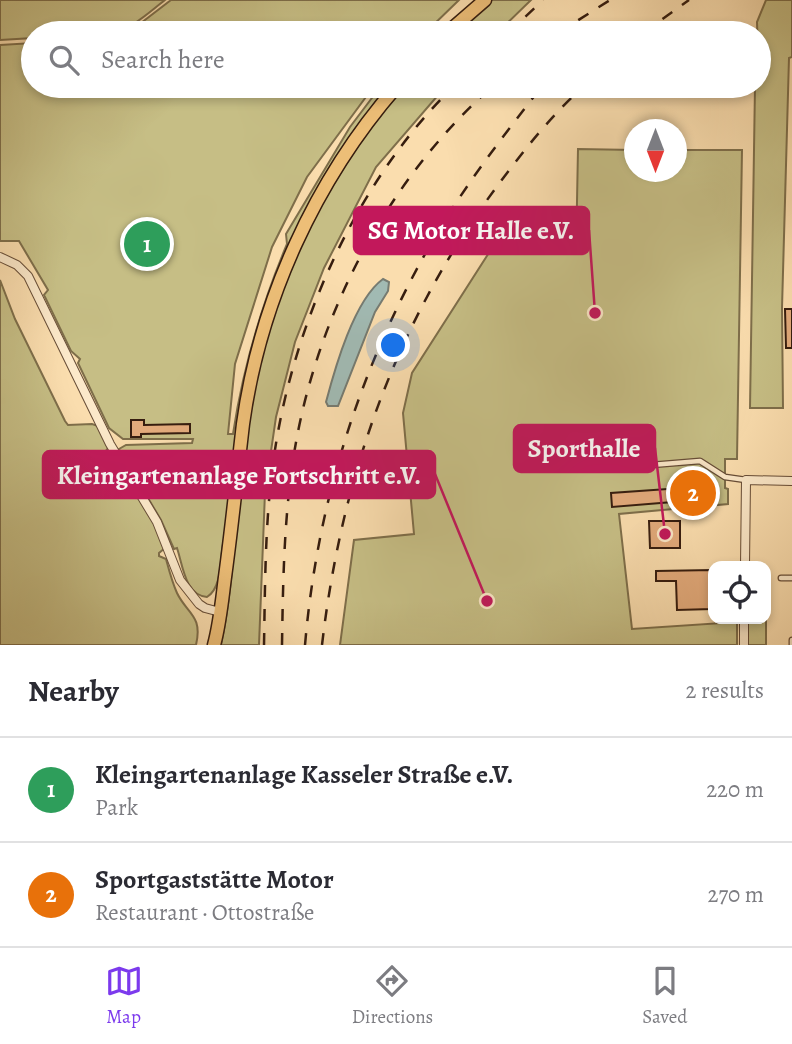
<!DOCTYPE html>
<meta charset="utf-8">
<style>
body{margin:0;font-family:Alegreya,serif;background:#f2f2f3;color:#2b2b33}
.controls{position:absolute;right:21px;bottom:21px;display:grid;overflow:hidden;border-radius:14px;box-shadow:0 4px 10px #0003}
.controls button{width:63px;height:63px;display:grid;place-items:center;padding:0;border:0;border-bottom:2px solid #e1e1e2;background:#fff;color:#2b2b33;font:35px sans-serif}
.compass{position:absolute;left:624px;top:119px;width:63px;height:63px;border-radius:50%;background:#fff;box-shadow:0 4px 10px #0003;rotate:180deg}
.you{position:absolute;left:394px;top:346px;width:24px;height:24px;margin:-18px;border:5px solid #fff;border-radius:50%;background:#1a73e8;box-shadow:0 0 0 10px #1a73e833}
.badge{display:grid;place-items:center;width:46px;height:46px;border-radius:50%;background:#7c3aed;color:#fff;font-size:23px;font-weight:700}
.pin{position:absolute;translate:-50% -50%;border:4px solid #fff;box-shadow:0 2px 7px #0006}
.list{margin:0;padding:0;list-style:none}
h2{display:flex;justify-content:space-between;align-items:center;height:91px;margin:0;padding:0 28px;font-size:30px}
h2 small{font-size:23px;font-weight:400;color:#7c7c81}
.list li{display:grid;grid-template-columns:46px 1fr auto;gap:21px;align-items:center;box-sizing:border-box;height:105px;padding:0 28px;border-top:2px solid #e1e1e2}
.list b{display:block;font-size:26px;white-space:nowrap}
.list p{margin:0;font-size:23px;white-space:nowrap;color:#7c7c81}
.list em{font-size:23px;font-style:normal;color:#7c7c81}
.icon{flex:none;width:38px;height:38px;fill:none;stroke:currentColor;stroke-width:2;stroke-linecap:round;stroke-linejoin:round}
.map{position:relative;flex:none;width:792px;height:645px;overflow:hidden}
.search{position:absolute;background:#fff;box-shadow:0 4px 10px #0003;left:21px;right:21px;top:21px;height:77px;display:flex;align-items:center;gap:18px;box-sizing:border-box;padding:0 24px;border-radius:38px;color:#7c7c81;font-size:26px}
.sheet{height:301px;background:#fff}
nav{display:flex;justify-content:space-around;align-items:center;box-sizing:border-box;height:98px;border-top:2px solid #e1e1e2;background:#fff;font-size:19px;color:#7c7c81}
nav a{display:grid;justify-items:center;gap:4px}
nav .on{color:#7c3aed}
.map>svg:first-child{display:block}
.green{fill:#c6be85;stroke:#7e6e4a;stroke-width:2}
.water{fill:#a1bab3;stroke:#767b71;stroke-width:2}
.building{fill:#e3ab7c;stroke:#361d0f;stroke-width:2}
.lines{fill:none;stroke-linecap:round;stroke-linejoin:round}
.service-casing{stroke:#674d37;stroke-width:7}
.minor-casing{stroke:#674d37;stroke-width:10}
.primary-casing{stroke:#361d0f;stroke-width:15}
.service{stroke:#fce9ca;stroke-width:4.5}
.minor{stroke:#fce9ca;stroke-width:8}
.primary{stroke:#edbe77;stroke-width:12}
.rail{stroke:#361d0f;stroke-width:2.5;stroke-dasharray:12 12;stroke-linecap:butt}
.leader{fill:none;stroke:#c2185b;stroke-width:2.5}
.callout-dot{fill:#c2185b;stroke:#fce9ca;stroke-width:2.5}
.callout{fill:#c2185b;stroke:#c2185b;stroke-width:2.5}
.callout-label{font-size:26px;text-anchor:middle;font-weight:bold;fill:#fff}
</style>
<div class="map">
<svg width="792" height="645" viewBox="0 0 792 645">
<rect width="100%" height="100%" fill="#faddae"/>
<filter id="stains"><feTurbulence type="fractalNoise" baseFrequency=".00286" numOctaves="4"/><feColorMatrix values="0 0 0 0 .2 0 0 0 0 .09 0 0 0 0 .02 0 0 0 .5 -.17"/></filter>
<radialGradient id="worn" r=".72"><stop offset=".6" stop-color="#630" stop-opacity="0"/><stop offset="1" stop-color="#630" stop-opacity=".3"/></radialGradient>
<path class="green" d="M0,0H165C148,13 132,29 111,33H33V38L0,40Z
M171,0H459L425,33H128Z
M491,0H531L497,33H453Z
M766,0H792V57L789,58L782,308L783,408H750L755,86H759L757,22Z
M33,43V86H374L307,177L272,247L235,364L228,434H233C243,368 261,306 287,244L286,234L350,127L381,86H391L275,282L223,544C220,560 222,588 207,597C185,595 183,566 177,548L174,549L161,520L119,449L126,445L192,443L193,439H123L109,428L78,363L80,359L71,351L44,295L48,290L19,241H0V45Z
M402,86H446L376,167L324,268L295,342L276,417L265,492L259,645H221C234,583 235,518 244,455C251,407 259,357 274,310C303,227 348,154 402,86Z
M578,149L634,150V172H676L677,150H742L737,459H725V488L728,489V504L619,514L632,629L737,622V645H340L354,540L414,534L403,413L412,373L492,248L576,254Z
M0,280L15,319L65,421L68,425L92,424L98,426L108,448L105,452L115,469L121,468L151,516L165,548L159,553V556L166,559C169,570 172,582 177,593C187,614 203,615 196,645H0Z
M766,580V645H747L748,619H766Z"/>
<path class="water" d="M383,279L389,282L388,291L375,312L338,406H328L326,402C335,368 354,300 383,279Z"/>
<path class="building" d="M785,309H792V348H786Z
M131,420H144V425L190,424V433L141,434V437H131Z
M696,487L697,500L612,507L611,493Z
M649,521H680V548H650Z
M713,570V580H711L712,609L677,610L676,581H656V571Z"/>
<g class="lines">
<g class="service-casing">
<path id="service" d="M615,468L700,461L725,477L746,480
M781,578H792
M792,645V640"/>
</g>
<g class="minor-casing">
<path id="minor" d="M0,257L17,265L28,276L110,444L157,522L180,580L199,604L205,608L220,612
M745,566L746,480L792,481
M744,645V619"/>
</g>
<g class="primary-casing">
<path id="primary" d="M447,33L485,0
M214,645C220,623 222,600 225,577C232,526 237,475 243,424C260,301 315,180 397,86"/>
</g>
<use href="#service" class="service"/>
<use href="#minor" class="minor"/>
<use href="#primary" class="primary"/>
<path class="rail" d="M508,33L543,0
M558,33L610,0
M582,33L588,26
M643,33L689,0
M264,645C265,590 265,535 271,480C286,339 352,185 454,86
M282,645C283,581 284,517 294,454C316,316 388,178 493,86
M305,645C317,504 359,370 429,247C461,190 502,138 542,86
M322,645C342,473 398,316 504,177C528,145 554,113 584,86"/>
</g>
<path class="leader" d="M595 313L589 230M665 534L655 448M487 601L435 474"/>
<g class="callout-dot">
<circle cx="595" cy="313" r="7"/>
<circle cx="665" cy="534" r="7"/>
<circle cx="487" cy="601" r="7"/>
</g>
<g class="callout">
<rect x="354" y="207" width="235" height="47" rx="7"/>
<rect x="514" y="425" width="141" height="47" rx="7"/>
<rect x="43" y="451" width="392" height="47" rx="7"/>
</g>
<g class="callout-label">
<text x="471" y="239">SG Motor Halle e.V.</text>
<text x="584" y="457">Sporthalle</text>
<text x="239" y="484">Kleingartenanlage Fortschritt e.V.</text>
</g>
<rect width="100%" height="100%" filter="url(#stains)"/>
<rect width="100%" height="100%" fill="url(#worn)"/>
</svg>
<div class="controls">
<button><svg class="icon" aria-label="locate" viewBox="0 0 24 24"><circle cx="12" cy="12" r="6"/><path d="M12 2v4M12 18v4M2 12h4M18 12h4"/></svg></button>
</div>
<svg class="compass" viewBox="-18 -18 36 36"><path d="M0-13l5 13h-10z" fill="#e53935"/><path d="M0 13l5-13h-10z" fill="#7c7c81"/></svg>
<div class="you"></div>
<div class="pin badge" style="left:147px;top:244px;background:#2e9e5b">1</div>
<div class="pin badge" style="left:693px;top:493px;background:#e8710a">2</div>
<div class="search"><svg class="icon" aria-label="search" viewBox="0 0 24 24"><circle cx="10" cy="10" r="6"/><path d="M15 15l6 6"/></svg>Search here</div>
</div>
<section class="sheet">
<h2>Nearby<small>2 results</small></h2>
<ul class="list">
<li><span class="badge" style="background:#2e9e5b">1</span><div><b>Kleingartenanlage Kasseler Straße e.V.</b><p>Park</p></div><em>220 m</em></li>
<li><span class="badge" style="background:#e8710a">2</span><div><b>Sportgaststätte Motor</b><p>Restaurant · Ottostraße</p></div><em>270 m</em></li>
</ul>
</section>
<nav>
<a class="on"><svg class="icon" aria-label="map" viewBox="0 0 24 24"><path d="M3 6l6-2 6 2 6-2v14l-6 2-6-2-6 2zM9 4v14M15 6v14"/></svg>Map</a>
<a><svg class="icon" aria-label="directions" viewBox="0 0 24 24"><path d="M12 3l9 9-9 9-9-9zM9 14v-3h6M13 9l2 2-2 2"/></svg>Directions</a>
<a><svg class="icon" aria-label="saved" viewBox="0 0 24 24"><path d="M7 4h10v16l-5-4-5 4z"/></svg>Saved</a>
</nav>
